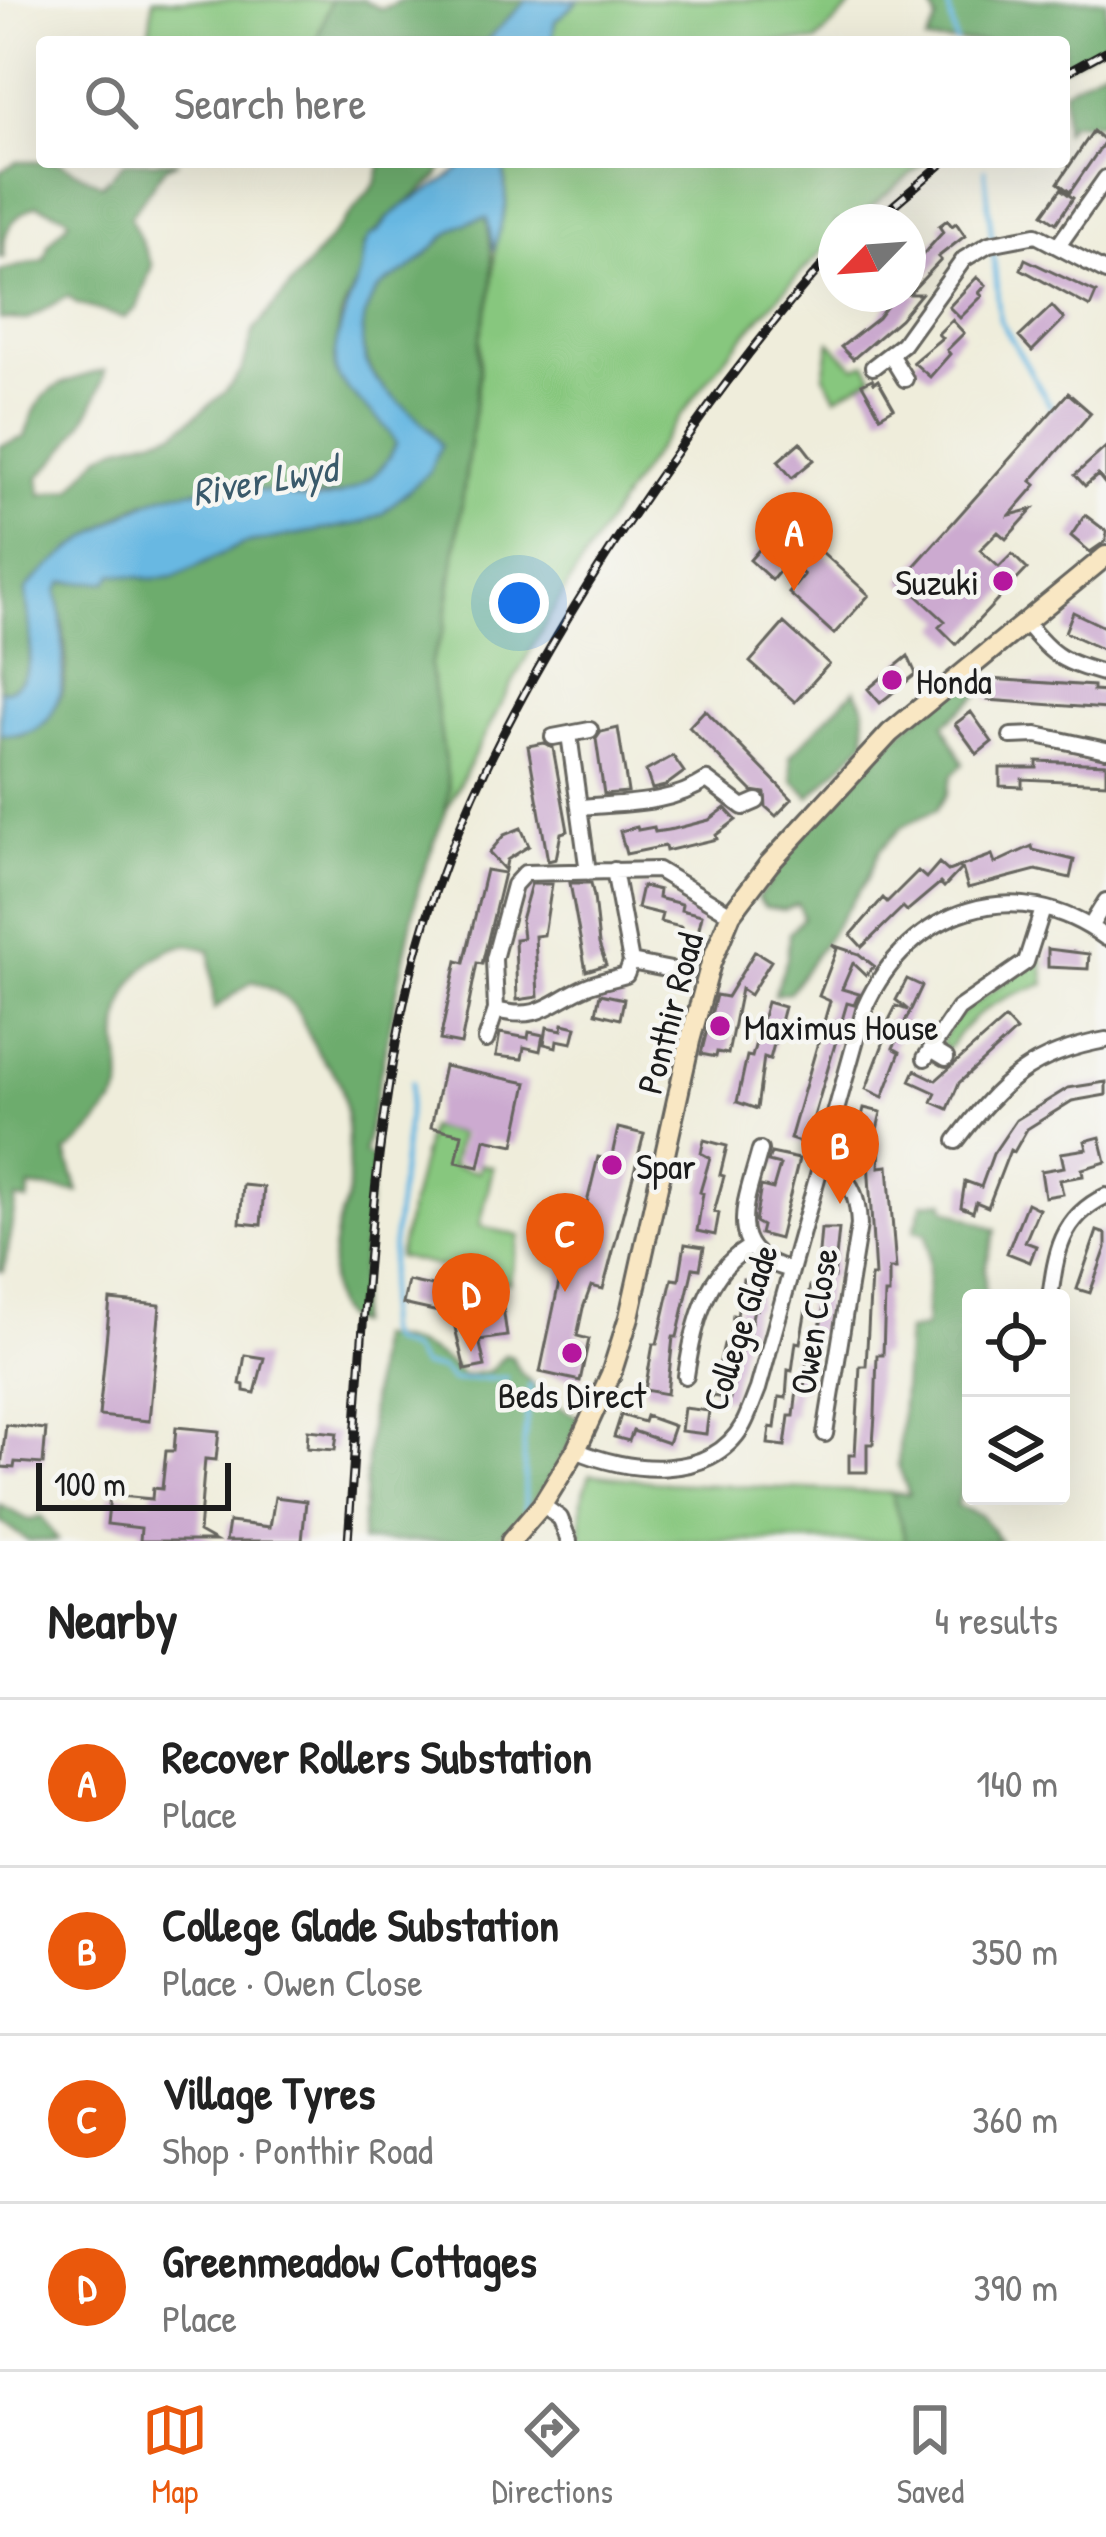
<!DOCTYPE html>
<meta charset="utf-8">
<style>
body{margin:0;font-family:"Patrick Hand",sans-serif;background:#f2f2f2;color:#222}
.controls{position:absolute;right:36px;bottom:36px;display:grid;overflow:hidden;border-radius:12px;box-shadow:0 12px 48px #0002}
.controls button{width:108px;height:108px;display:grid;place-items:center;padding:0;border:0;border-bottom:3px solid #e0e0e0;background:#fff;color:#222;font:60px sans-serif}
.compass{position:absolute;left:818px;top:204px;width:108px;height:108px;border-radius:50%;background:#fff;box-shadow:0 12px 48px #0002;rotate:245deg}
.scale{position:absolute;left:36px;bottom:30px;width:195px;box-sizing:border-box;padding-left:12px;border:6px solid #1c1c1c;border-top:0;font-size:33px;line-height:42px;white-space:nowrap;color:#1c1c1c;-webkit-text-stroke:9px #f6f6f2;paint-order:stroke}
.you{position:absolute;left:519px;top:603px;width:42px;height:42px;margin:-30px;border:9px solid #fff;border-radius:50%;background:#1a73e8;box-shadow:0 0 0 18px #1a73e833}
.badge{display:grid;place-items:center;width:78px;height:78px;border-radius:50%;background:#ea580c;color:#fff;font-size:39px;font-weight:700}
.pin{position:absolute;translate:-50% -99px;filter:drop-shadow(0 3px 6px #0008)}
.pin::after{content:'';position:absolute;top:63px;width:42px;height:36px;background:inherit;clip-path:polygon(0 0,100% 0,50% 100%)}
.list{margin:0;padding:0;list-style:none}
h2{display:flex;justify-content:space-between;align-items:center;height:156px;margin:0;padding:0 48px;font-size:51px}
h2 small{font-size:39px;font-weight:400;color:#767676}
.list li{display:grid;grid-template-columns:78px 1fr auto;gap:36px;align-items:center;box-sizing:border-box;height:168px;padding:0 48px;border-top:3px solid #e0e0e0}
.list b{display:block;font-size:45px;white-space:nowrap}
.list p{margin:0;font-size:39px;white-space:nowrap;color:#767676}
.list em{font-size:39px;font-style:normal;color:#767676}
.icon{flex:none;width:66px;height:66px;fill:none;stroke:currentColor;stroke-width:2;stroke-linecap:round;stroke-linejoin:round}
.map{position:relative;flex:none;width:1106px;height:1541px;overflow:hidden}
.search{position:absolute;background:#fff;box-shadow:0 12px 48px #0002;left:36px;right:36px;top:36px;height:132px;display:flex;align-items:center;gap:30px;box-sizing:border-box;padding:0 42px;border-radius:12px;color:#767676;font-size:45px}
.sheet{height:828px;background:#fff}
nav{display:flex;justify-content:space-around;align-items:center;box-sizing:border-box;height:168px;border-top:3px solid #e0e0e0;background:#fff;font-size:33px;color:#767676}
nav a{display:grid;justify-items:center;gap:6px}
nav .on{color:#ea580c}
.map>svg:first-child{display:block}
.green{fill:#87c77e;stroke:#52724d;stroke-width:3}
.forest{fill:#6dac6d;stroke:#446444;stroke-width:3}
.water{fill:#67b8e2;stroke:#426a7f;stroke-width:3}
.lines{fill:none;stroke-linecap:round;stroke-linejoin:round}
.stream{stroke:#67b8e2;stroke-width:4.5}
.building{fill:#ccaad0}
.minor-casing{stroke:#66655f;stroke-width:20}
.secondary-casing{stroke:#66655f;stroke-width:24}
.minor{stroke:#fff;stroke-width:14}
.secondary{stroke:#f9e7c3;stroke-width:18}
.rail-casing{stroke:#1c1c1c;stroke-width:9}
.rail{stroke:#f6f6f2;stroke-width:4.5;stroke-dasharray:14;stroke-linecap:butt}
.poi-dot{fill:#b5179e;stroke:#f6f6f2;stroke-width:4.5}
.labels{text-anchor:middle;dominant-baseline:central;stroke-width:9;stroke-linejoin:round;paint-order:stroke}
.poi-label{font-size:36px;fill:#1c1c1c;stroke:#f6f6f2;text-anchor:start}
.street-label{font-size:36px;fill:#1c1c1c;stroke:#f6f6f2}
.water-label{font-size:39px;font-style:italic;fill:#3a5a6b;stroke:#f6f6f2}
</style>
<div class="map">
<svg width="1106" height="1541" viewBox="0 0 1106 1541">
<rect width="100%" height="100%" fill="#f6f6f2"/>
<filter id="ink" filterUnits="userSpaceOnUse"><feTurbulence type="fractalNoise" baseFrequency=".00833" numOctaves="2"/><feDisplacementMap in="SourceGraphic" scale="24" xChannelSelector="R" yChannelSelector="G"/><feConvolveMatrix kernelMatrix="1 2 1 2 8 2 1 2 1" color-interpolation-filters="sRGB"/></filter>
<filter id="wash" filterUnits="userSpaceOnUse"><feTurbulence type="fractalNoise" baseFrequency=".004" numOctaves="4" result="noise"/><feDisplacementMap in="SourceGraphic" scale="48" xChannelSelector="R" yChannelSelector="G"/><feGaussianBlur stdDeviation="2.7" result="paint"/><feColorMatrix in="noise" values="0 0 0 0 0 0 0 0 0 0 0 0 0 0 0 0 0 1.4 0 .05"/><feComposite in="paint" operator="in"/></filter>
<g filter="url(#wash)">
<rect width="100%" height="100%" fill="#efeddb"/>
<path class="green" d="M153,0H331L316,42H148Z
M579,0H857L816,42H552L555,21Z
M504,162H925L853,222H836V238C668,399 547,608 444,815L449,789L430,665L444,629L453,571L480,369V335L491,292L497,234L506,205Z
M830,342L855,367L866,363L873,376L836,397L824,375Z
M1036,955L1042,960L1045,984C1002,996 972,1011 948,1049L942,1047L941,1042L956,1017L1033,962Z
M429,1127L459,1134L452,1166L479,1172L481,1164L493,1167L480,1226L520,1236L509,1283L398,1257Z
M590,1474L667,1483L891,1493L906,1541H581L582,1499Z"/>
<path class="forest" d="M331,0H362L382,9L403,0H527L485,42H316Z
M928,0H1106V42L1064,67V42H926L937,21Z
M1106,66V123H1070L1064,131V90Z
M17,162H58L102,185L125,162H178L165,168L130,217L152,265L137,308L125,318L77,304L68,296L26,320L0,319V271L44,260L49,244L69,221L66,216L37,205C13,217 2,228 4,257L0,258V171Z
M381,162H445L437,178L388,218L363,246L361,274L341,315L334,359L347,389L387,426L396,444C364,532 271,479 208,489C188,492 163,496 144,503C120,513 41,570 26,590C27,621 45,686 0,691V446L25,437C40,385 56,384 105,370C97,408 67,451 39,477L41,495L72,489L100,456L117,447L176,432L224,393L242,371L254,330L376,183Z
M487,218C490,244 495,267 491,294C486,319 475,342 480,369L444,629L430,665L449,789L444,815L419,885L364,1153L373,1158L356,1324C319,1315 332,1258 337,1227C340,1215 347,1205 348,1192C349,1160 349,1122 342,1090C338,1072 327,1067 318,1052C295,1013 303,1000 253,981L214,1009L210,951C189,942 177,944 157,957C127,979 116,1013 119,1049C120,1061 123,1077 121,1088C116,1105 82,1144 66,1152L78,1192L30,1187L28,1201L16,1199L4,1271H0V734L21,736C30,729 43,721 51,712C77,679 63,628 57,591L63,582L107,581L114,573L152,579L174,577L243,544L361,523L383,513L429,472L431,430C386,398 337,350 375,293C385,278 405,273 419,261C444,240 453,222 487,218Z
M971,676L981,693L944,724L963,764L952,775L947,794L936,810L902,827L879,851L867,880L790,992L774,995L787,959L789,933L803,918L798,904L784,910L765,907L757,898L771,882L780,861L895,736Z
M855,689L864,707L866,740L810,797L793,780L790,756Z
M945,1201V1208L996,1230L985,1268V1298H971V1457L956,1506L981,1515L1000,1541H906L891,1493L909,1494L898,1465L907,1331L925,1328L929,1254L926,1233L914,1230L923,1203Z
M376,1337C411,1340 438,1350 463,1376L490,1371L505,1355L512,1357L521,1373L554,1404L581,1419C561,1464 533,1511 494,1541H361Z
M0,1505L29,1520L42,1517L58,1540L28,1541L0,1521Z"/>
<path class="water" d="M527,0H579L555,21L552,42H485Z
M465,162H504L506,205L494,251L487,218C450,222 439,245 412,267C400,277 384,280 375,294C368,303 364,317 363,329C355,390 415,401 441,446L429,472L383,513L361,523L243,544L174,577L152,579L114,574L107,582H63L57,591C65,639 79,747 0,734V691C46,686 27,620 26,590C45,564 138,500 171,494C198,488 226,488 254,490C270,491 283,494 299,498C337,506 384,479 396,443C381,414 343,393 336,371C329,351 350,299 358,280C364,265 359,251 370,236C382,231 382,224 391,216C414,194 446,186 465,162Z"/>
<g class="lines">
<path class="stream" d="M947,0L956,42
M985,170L1000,320L1051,407
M412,1082L383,1329L389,1342L410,1350L422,1366L441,1369L452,1380L507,1378
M525,1509L524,1442L530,1385"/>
</g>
<g id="blocks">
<path class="building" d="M1093,131L1105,141L1070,192L1058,183Z
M1061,189L1073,198L1056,223L1043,214Z
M947,220L952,226L956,223L965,236L938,257L941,260L909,294H921L900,319L853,359L841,347L878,318L896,294H908V271L943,232L939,226Z
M1025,259L1096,293L1090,307L1021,269Z
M977,277L986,285L979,293L982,296L960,318L949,307Z
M1052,306L1064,319L1032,351L1019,337Z
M952,320L964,333L947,350L950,354L930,377L913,362L942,338L938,334Z
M872,379L874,383L878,380L894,408L880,416L862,384Z
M1068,393L1091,413L1031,481L1036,485L1010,515L1033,509L1006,539L998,532L980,550L999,567L1012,554L1027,569L956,644L939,627L945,621L901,581Z
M800,442L814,460L792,478L778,461Z
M1106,447V485L1098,475L1085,486L1075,475Z
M1085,515L1106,531V541L1090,552L1071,536Z
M786,519L869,595L834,634L789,593L804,575L788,561L772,580L750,560Z
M1073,612L1106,628V651L1065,632Z
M784,623L829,664L795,702L750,662Z
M908,656L916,674L880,703L868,689Z
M989,679L1093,686V691L1106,692V709L988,700Z
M705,710L792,799L776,816L766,807L765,793L752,791L689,727Z
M971,712L992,742L977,754L955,724Z
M618,728L628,792L604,794L596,739L601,732Z
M544,743L553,748L568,831L561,833L556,859L548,861L528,746Z
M673,756L684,772L665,786L652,789L646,771Z
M1037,761L1106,764V783L1022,779V787L1000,786V768H1037Z
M725,808L736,820L716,835L717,839L666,851L665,846L626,854L620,831L637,827L638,830L654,827L655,832L674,829L709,820Z
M521,828L529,846L507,860L505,870L489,853L504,835Z
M1032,846L1033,850L1074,860L1070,878L1036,870L968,888L962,868L944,887L940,883L907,911L903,907L862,947L851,935L883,898L887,902L918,871L926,878L939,863L948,871L992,855L995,863Z
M486,870L504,873L482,964L477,963L461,1044L440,1040L457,961L464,963Z
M570,883H591L594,897L599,944L606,965L586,971Z
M531,884H552L544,935L535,936L538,997L517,1000L515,939L523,938L521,920Z
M642,886L659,890L658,898L682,904L681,910L702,915L697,937L679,933L681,927L660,922L662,914L637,908Z
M832,945L859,954L874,966L866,975L853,963L842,989L859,994L854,1005L847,1003L806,1144L790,1139L830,1001L819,996L837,949Z
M1048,949L1089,954L1088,969L1048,967Z
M755,951L771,961L750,995L741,989L728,1054L717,1052L716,1057L701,1054L716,995L727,997Z
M907,979L922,986L893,1048L900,1052L883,1097L866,1089L886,1036L882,1034L896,1006L908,1010L896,1000Z
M600,994L624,999L620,1019L596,1013Z
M767,1002L784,1007L770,1059L764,1057L757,1109L737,1102L747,1056L752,1057Z
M1005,1019L1016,1031L959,1083L948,1109L932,1102L936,1093L910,1081L915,1070L936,1080Z
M563,1024L576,1027L572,1043L557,1040L556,1047L544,1044L547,1027L562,1030Z
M529,1032L543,1035L540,1051L524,1047L522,1059L496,1056L500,1033L528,1038Z
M444,1066L527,1083L514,1145L485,1139L479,1167L456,1162L462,1134L431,1127Z
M1106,1082V1095L1072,1101L1027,1129L1014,1152L1010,1150L988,1207L976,1202L973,1212L961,1207L965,1181L981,1187L993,1154L1016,1120L1068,1088Z
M864,1108L881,1112L874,1143H880L879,1167L888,1166L896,1269H889V1294H885L883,1355H877L875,1415L873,1444H867V1472H849V1455H855L860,1366H866L871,1276H875L868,1160H862L863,1126L860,1125Z
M618,1128L644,1134L603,1289L591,1286L583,1308L577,1336L589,1339L580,1381L540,1372L574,1212L584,1215L598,1157L611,1160Z
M1100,1137L1106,1162L1082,1169L1083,1176L1060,1180L1063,1194L1045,1197L1041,1171L1064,1167L1061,1153L1087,1149L1085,1141Z
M704,1140L727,1146L720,1175L724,1176L714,1212L719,1213L715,1235L697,1231L703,1193L700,1192L710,1158L701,1153Z
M771,1153L799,1159L779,1239L760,1234L762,1226L755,1222L761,1186L773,1189L780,1165L768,1162Z
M243,1185L264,1187L261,1225L240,1223Z
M1027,1203L1039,1209L1025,1242L1036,1246L1030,1262L1007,1253Z
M821,1229H839L834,1277H829L819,1334H814L810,1362L807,1361L804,1389H797L794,1416H789L785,1446L768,1444L770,1427L775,1428L779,1397L786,1398L788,1370L792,1371L796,1342L800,1343L810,1286L816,1287Z
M1097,1231L1106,1234V1248L1090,1293L1077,1289Z
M685,1244L704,1247L700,1269L693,1268L677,1337H673L667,1394L645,1390L653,1344H657L672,1279L679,1280Z
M743,1279L762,1281L757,1309L754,1308L748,1340L744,1339L730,1399L712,1396L724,1344H729L733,1315L737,1316Z
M408,1281L494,1299L493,1305L503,1307L507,1336L479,1340L485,1366L465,1370L452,1315L403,1304Z
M110,1300L160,1305L149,1421L99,1416Z
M245,1355L264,1358L255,1393L244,1391V1385L240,1384Z
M684,1408L709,1411L706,1434L681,1431Z
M621,1415L644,1422L646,1416L674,1426L668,1443L633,1431L629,1441L614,1437Z
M6,1425L46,1429L43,1464L15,1462L14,1468L1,1467Z
M176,1427L219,1431L216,1460L205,1459L199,1532L215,1541H140L141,1528L107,1524L110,1495L152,1499L153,1488L162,1489L166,1451H174Z
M308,1430L337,1433L335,1450L307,1448Z
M275,1497L306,1501L302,1541H226L229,1522L270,1527Z"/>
</g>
</g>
<g filter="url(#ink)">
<use href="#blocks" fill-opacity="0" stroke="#66655f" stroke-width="3"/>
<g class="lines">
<g class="minor-casing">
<path id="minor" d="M1058,246L1106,178
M891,356L905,379
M873,367L903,344L964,259L989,244L1036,235L1106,272
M1026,623C1053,658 1064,662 1106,674
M569,734L588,872
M1011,736L1037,735L1106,750
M553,737L590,730
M580,807C625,803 669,805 707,780L743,807L757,801
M1090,927L1106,901
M631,962L686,973
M496,1010C541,1022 550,1002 587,986C599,981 613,979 626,975L631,962L614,870
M486,1040L496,1010L494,959L514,885L525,873L658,870L731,914
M931,1049L946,1058
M925,1058L958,1009L1026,962L1043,909
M956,1141C1000,1082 1032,1053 1106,1040
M760,1150C746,1203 721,1251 791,1270
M820,1165C851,1174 858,1196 859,1225L825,1434
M1050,1298C1056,1253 1061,1217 1106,1196
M686,1376C693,1329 705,1271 750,1247
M576,1450C625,1472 710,1483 743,1425C749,1414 753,1401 758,1389L865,1007C909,909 1016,871 1106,938
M542,1505L560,1518L569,1541"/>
</g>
<g class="secondary-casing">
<path id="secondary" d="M511,1541L542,1505L576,1450L611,1374L629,1317L690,1041L711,963L731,914L769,864L890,733L1106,556"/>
</g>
<use href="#minor" class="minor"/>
<use href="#secondary" class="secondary"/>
<g class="rail-casing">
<path id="rail" d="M1064,74L1106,51
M874,222L944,162
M348,1541C361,1367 367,1189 401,1017C437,837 527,676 627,524C693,426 756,338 836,250"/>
</g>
<use href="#rail" class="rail"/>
</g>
</g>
<g class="poi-dot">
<circle cx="1003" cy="581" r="12"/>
<circle cx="892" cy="680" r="12"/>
<circle cx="720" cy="1026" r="12"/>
<circle cx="612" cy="1165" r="12"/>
<circle cx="572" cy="1353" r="12"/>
</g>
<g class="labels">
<g class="poi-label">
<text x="979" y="581" text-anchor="end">Suzuki</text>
<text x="916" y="680">Honda</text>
<text x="744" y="1026">Maximus House</text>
<text x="636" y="1165">Spar</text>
<text x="572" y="1394" text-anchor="middle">Beds Direct</text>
</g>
<g class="street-label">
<text transform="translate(669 1013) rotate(-75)">Ponthir Road</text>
<text transform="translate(813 1321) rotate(-81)">Owen Close</text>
<text transform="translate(739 1327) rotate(-72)">College Glade</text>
</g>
<g class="water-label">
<text transform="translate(264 479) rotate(-10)">River Lwyd</text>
</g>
</g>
</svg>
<div class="controls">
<button><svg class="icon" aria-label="locate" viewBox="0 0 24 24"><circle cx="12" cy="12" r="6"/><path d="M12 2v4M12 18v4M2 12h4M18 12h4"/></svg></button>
<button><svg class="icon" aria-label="layers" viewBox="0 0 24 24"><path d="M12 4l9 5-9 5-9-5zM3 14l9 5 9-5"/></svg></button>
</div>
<svg class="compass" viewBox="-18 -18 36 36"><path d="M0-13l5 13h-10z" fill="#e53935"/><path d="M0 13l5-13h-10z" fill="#767676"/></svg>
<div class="scale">100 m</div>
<div class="you"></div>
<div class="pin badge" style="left:794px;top:591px">A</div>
<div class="pin badge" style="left:840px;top:1204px">B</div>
<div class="pin badge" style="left:565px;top:1292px">C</div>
<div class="pin badge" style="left:471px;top:1352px">D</div>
<div class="search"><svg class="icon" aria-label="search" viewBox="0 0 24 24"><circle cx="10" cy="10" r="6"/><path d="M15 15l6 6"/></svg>Search here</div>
</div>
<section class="sheet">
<h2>Nearby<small>4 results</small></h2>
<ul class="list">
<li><span class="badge">A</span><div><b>Recover Rollers Substation</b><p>Place</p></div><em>140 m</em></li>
<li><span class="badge">B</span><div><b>College Glade Substation</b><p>Place · Owen Close</p></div><em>350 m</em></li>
<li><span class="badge">C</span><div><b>Village Tyres</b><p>Shop · Ponthir Road</p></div><em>360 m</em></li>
<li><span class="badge">D</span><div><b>Greenmeadow Cottages</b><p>Place</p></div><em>390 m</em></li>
</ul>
</section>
<nav>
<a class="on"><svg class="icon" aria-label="map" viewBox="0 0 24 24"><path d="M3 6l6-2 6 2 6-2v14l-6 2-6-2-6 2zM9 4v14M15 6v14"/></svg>Map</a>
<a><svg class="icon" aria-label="directions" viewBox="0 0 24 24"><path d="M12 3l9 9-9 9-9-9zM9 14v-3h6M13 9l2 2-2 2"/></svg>Directions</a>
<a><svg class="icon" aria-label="saved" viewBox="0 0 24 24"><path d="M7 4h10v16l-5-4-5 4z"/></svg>Saved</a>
</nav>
